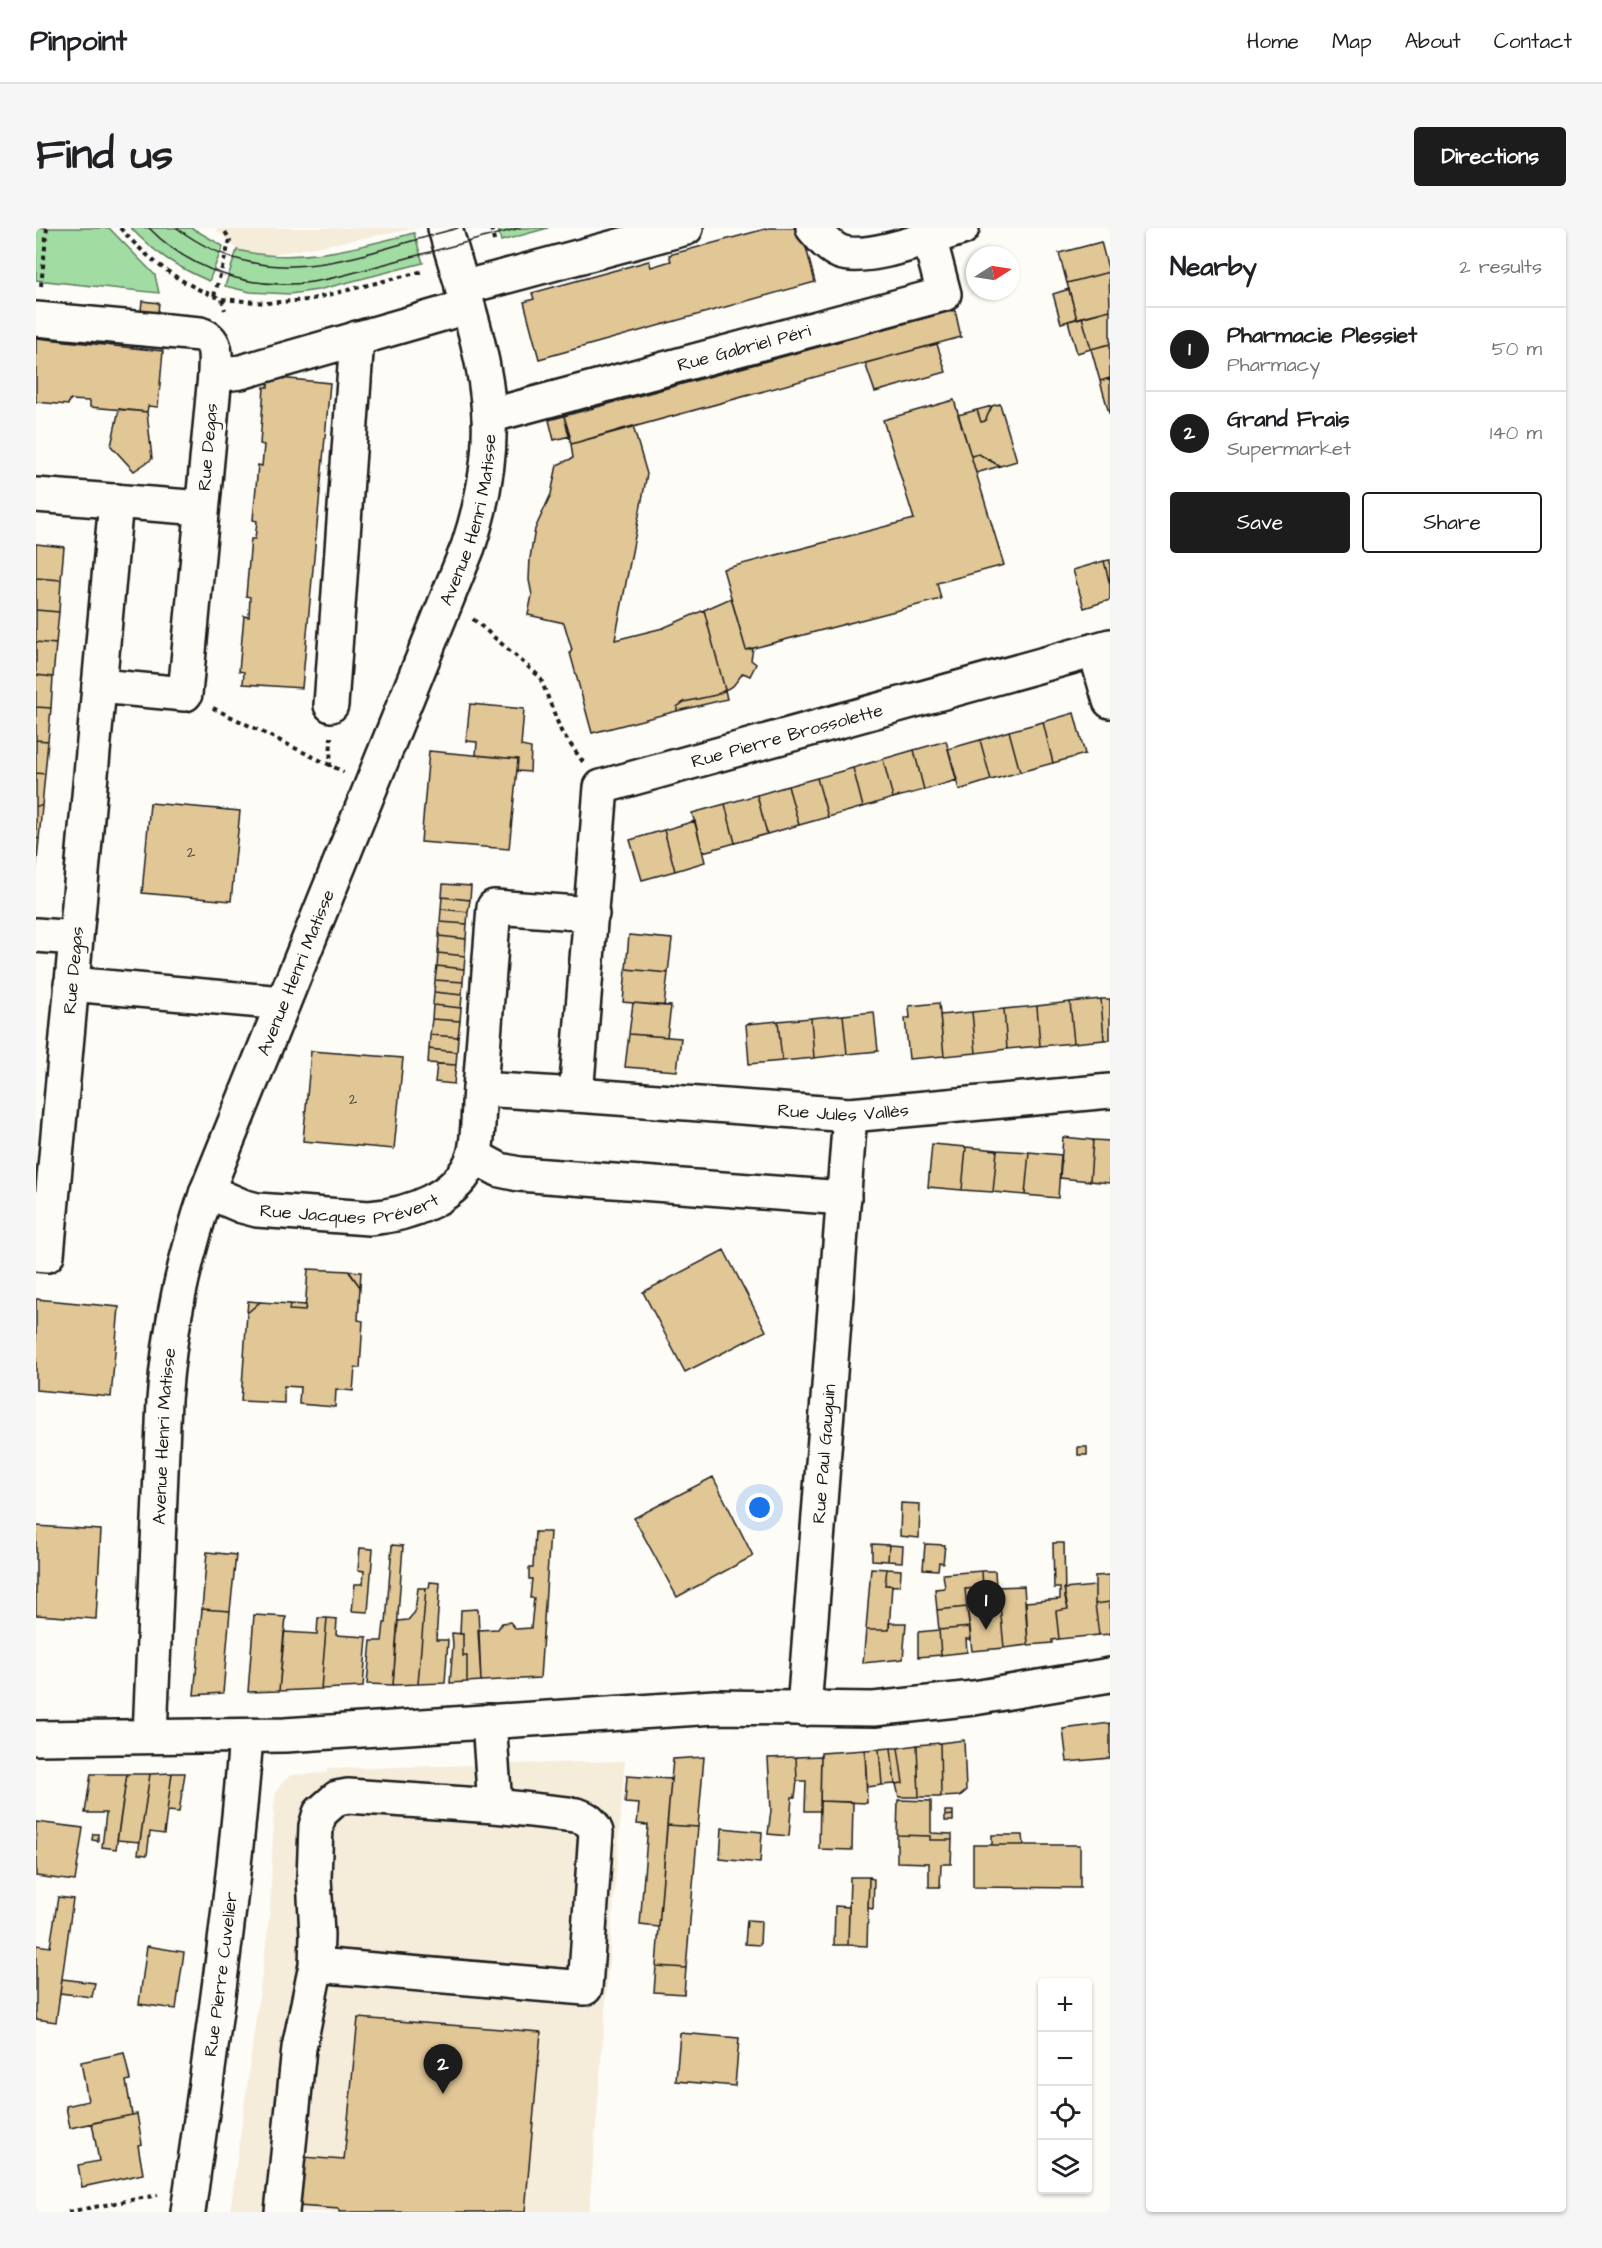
<!DOCTYPE html>
<meta charset="utf-8">
<style>
body{margin:0;font-family:"Architects Daughter",sans-serif;background:#f6f6f6;color:#202124}
.controls{position:absolute;right:18px;bottom:18px;display:grid;overflow:hidden;border-radius:6px;box-shadow:0 2px 4px #0004}
.controls button{width:54px;height:54px;display:grid;place-items:center;padding:0;border:0;border-bottom:2px solid #e0e0e0;background:#fff;color:#202124;font:30px sans-serif}
.compass{position:absolute;left:930px;top:18px;width:54px;height:54px;border-radius:50%;background:#fff;box-shadow:0 2px 4px #0004;rotate:78deg}
.you{position:absolute;left:724px;top:1280px;width:21px;height:21px;margin:-15px;border:4px solid #fff;border-radius:50%;background:#1a73e8;box-shadow:0 0 0 9px #1a73e833}
.badge{display:grid;place-items:center;width:39px;height:39px;border-radius:50%;background:#1c1c1c;color:#fff;font-size:20px;font-weight:700}
.pin{position:absolute;translate:-50% -50px;filter:drop-shadow(0 2px 3px #0008)}
.pin::after{content:'';position:absolute;top:32px;width:21px;height:18px;background:inherit;clip-path:polygon(0 0,100% 0,50% 100%)}
.list{margin:0;padding:0;list-style:none}
h2{display:flex;justify-content:space-between;align-items:center;height:78px;margin:0;padding:0 24px;font-size:26px}
h2 small{font-size:20px;font-weight:400;color:#757577}
.list li{display:grid;grid-template-columns:39px 1fr auto;gap:18px;align-items:center;box-sizing:border-box;height:84px;padding:0 24px;border-top:2px solid #e0e0e0}
.list b{display:block;font-size:22px;white-space:nowrap}
.list p{margin:0;font-size:20px;white-space:nowrap;color:#757577}
.list em{font-size:20px;font-style:normal;color:#757577}
.actions{display:flex;gap:12px;padding:18px 24px}
.actions a{flex:1;padding:14px 0;border:2px solid #1c1c1c;border-radius:6px;text-align:center;font-size:21px;color:#1c1c1c}
.actions .main{background:#1c1c1c;color:#fff}
.icon{flex:none;width:33px;height:33px;fill:none;stroke:currentColor;stroke-width:2;stroke-linecap:round;stroke-linejoin:round}
.map{position:relative;flex:none;width:1074px;height:1984px;overflow:hidden;border-radius:6px}
header{display:flex;align-items:center;gap:36px;box-sizing:border-box;height:84px;padding:0 30px;background:#fff;border-bottom:2px solid #e0e0e0}
header strong{font-size:28px}
nav{display:flex;gap:33px;margin-inline-start:auto;font-size:21px}
.intro{display:flex;align-items:center;justify-content:space-between;box-sizing:border-box;height:144px;padding:0 36px}
h1{margin:0;font-size:42px}
.button{padding:15px 27px;border-radius:6px;background:#1c1c1c;color:#fff;font-size:21px;font-weight:700}
main{display:flex;gap:36px;padding:0 36px}
aside{flex:1;background:#fff;border-radius:6px;box-shadow:0 2px 4px #0004}
.map>svg:first-child{display:block}
.built{fill:#f5ecda}
.green{fill:#a1dca2;stroke:#5e7c5f;stroke-width:1.5}
.building{fill:#e1c696;stroke:#1c1c1c;stroke-width:1.5}
.lines{fill:none;stroke-linecap:round;stroke-linejoin:round}
.minor-casing{stroke:#1c1c1c;stroke-width:38}
.path{stroke:#1c1c1c;stroke-width:4;stroke-dasharray:4.5 4.5;stroke-linecap:butt}
.minor{stroke:#fdfcf7;stroke-width:33}
.tram{stroke:#1c1c1c;stroke-width:1.5}
.labels{text-anchor:middle;dominant-baseline:central;stroke-width:6;stroke-linejoin:round;paint-order:stroke}
.number-label{font-size:15px;fill:#4d463a}
.street-label{font-size:18px;fill:#1c1c1c;stroke:#fdfcf7}
</style>
<header>
<strong>Pinpoint</strong>
<nav><a>Home</a><a>Map</a><a>About</a><a>Contact</a></nav>
</header>
<div class="intro"><h1>Find us</h1><a class="button">Directions</a></div>
<main>
<div class="map">
<svg width="1074" height="1984" viewBox="0 0 1074 1984">
<rect width="100%" height="100%" fill="#fdfcf7"/>
<filter id="ink" filterUnits="userSpaceOnUse"><feTurbulence type="fractalNoise" baseFrequency=".0167" numOctaves="2"/><feDisplacementMap in="SourceGraphic" scale="12" xChannelSelector="R" yChannelSelector="G"/><feConvolveMatrix kernelMatrix="1 2 1 2 8 2 1 2 1" color-interpolation-filters="sRGB"/></filter>
<g filter="url(#ink)">
<path class="built" d="M179,0H383L211,31Z
M589,1533L553,1984H194L234,1686L238,1579L240,1565L246,1554L255,1547L291,1545V1541Z"/>
<path class="green" d="M0,0H73L119,47L123,65L0,52Z
M95,0H156L187,18L173,53C143,40 118,25 95,0Z
M462,0H512L465,13Z
M378,5L387,35L282,62L254,66L214,64L189,58L201,22C262,37 319,20 378,5Z"/>
<path class="building" d="M733,0H765L779,54L503,131L488,74L498,71L496,65L613,33L615,39L635,33L633,27Z
M1065,14L1073,44L1031,55L1023,25Z
M1073,44L1074,82L1041,91L1031,55Z
M1033,61L1041,91L1025,95L1017,66Z
M106,73L123,75L121,93L104,92Z
M919,82L925,109L535,216L528,188Z
M1074,82V116L1055,121L1046,89Z
M1046,89L1055,121L1041,125L1032,93Z
M0,110L127,123L122,179L112,178L111,184L54,179V173L33,172L32,177L0,174Z
M901,116L910,144L839,164L829,135Z
M1074,116V150L1064,153L1055,121Z
M233,149L294,155L266,460L207,456L208,444L203,443L208,388L213,389L214,369L210,368L215,311H219L221,293L217,292L222,237L226,238L228,217L224,216L228,159H232Z
M1074,150V185H1073L1064,153Z
M918,172L968,337L901,355L905,371L710,422L687,341L878,291L847,192Z
M964,176L981,233L964,238L943,226L935,228L922,187L941,182L945,194L949,193L956,178Z
M956,178L949,193L945,194L941,182Z
M83,181L111,184L116,231L98,243L75,218Z
M528,188L534,208L518,212L513,192Z
M597,198L611,246L579,412L627,400L668,382L689,462L680,467L648,474L641,479V483L556,505L534,425L536,422L528,395L492,387L496,367L493,352L494,330L499,301L515,266L521,237L537,230L535,216Z
M943,226L951,231L964,238L940,245L935,228Z
M0,316L28,319L25,352L0,350Z
M1074,332V357L1068,333Z
M1068,333L1074,357V372L1048,380L1037,342Z
M0,350L25,352L23,384L0,382Z
M695,370L710,422L717,420L715,432L720,436L714,448L707,445L697,458L689,462L668,382Z
M0,382L23,384L20,416L0,414Z
M0,414L20,416L17,449L0,447Z
M0,447L17,449L15,480L0,479Z
M689,462L691,471L641,483V479L648,474L680,467Z
M434,476L488,481L485,518L495,520L494,544L481,543L482,531L440,527L441,514L430,513Z
M0,479L15,480L12,513L0,512Z
M1038,485L1049,526L1017,535L1007,494Z
M1007,494L1017,535L984,544L973,503Z
M973,503L984,544L955,552L944,512Z
M0,512L12,513L9,546L0,545Z
M944,512L955,552L923,562L912,521Z
M910,513L921,552L888,562L878,522Z
M878,522L888,562L857,570L847,531Z
M393,523L482,531L473,621L385,614Z
M847,531L857,570L827,579L817,540Z
M817,540L827,579L792,589L781,550Z
M0,545L9,546L6,578H0Z
M781,550L792,589L763,597L752,558Z
M752,558L763,597L731,606L721,567Z
M721,567L731,606L699,615L689,576Z
M114,575L204,583L195,673L106,665Z
M689,576L699,615L667,624L656,585Z
M0,578H6L3,611L0,610Z
M659,593L669,634L639,643L628,602Z
M628,602L639,643L606,652L594,612Z
M0,610L3,611L0,644Z
M407,656L435,658L434,672L406,669Z
M406,669L434,672L432,684L405,681Z
M405,681L432,684L431,696L404,694Z
M404,694L431,696L430,711L403,708Z
M593,707L636,711L632,745L590,741Z
M403,708L430,711L429,728L402,725Z
M402,725L429,728L428,741L401,738Z
M401,738L428,741L427,754L399,752Z
M590,741L632,745L628,778L587,774Z
M399,752L427,754L426,767L398,764Z
M398,764L426,767L425,780L397,777Z
M1065,771H1074V812H1068Z
M1065,771L1068,812L1038,815L1034,774Z
M1034,774L1038,815L1004,818L1001,778Z
M597,775L635,778L631,809L593,806Z
M903,775L908,828L873,831L869,790H874L873,778Z
M397,777L425,780L424,793L396,791Z
M1001,778L1004,818L971,821L968,781Z
M968,781L971,821L940,825L936,784Z
M838,784L842,823L811,826L807,787Z
M936,784L940,825L908,828L904,787Z
M807,787L811,826L778,830L775,790Z
M775,790L778,830L746,833L742,793Z
M396,791L424,793L422,809L394,807Z
M742,793L746,833L713,836L710,796Z
M593,806L645,810L641,843L589,839Z
M394,807L422,809L421,824L393,821Z
M393,821L421,824L420,837L392,835Z
M275,823L367,830L358,921L267,913Z
M401,836L420,837L418,856L399,854Z
M1027,909L1057,912L1054,953L1024,950Z
M1057,912L1074,913V955L1054,953Z
M896,916L930,919L926,962L892,959Z
M930,919L961,922L957,964L926,962Z
M961,922L993,924L989,967L957,964Z
M993,924L1025,927L1022,970L989,967Z
M688,1022L730,1103L649,1144L607,1064Z
M272,1041L313,1043L324,1059L322,1092L327,1093L324,1140H319L317,1163L300,1161L299,1179L263,1176L264,1159L248,1158V1175L205,1173L211,1085L224,1074L254,1076L253,1082L269,1083Z
M313,1043L325,1044L324,1059L313,1044Z
M0,1071L83,1079L75,1169L0,1162Z
M212,1073L224,1074L211,1085Z
M254,1076L270,1077L269,1083L253,1082Z
M1042,1219H1051V1227H1042Z
M677,1249L717,1328L641,1369L598,1290Z
M865,1275L884,1276L883,1310L864,1308Z
M0,1298L65,1302L60,1391L0,1387Z
M499,1304H514L504,1450L445,1453L442,1402L462,1401L466,1395L474,1394L480,1401L495,1400L498,1370H494L496,1351H493V1340H497Z
M1017,1315H1028L1029,1370L1032,1381L1020,1383L1023,1411L1016,1412V1415L992,1417L990,1374L1024,1371V1360H1018Z
M836,1316L853,1317L852,1333L836,1332Z
M889,1316L909,1317L907,1335L903,1334L902,1342L887,1341Z
M356,1317L367,1318L357,1457L331,1456L335,1413H346L348,1395H350Z
M853,1317L867,1318L866,1334L852,1333Z
M324,1320L337,1321L332,1384L316,1383L319,1356H327L328,1343L322,1342Z
M171,1324L200,1327L194,1383L166,1381Z
M835,1340L851,1341L849,1357H856L853,1402H830Z
M851,1341L865,1342L864,1358L849,1357Z
M946,1343H959L960,1359L947,1360Z
M946,1343L947,1360L929,1361L931,1379L901,1382L899,1361L909,1360L907,1346Z
M1074,1347V1374L1059,1376V1348Z
M394,1354L404,1355L400,1412H412L409,1455L382,1456L390,1360H393Z
M988,1358L992,1417L968,1420L964,1377H961L960,1359Z
M1059,1358V1376L1063,1407L1023,1411L1020,1383L1032,1381L1028,1361Z
M960,1359L961,1377H964L968,1420L936,1423L929,1361Z
M382,1360H390L382,1456L357,1457L362,1393L372,1392L379,1384Z
M1074,1374V1406L1063,1407L1059,1376Z
M931,1379L934,1399L903,1402L901,1382Z
M166,1381L194,1383L187,1465L158,1467Z
M442,1381L445,1453L431,1454V1428H427V1406H424L425,1382Z
M218,1387L250,1389L243,1463L212,1464Z
M282,1390H291L285,1461L243,1463L248,1404L281,1406Z
M291,1390L301,1391L300,1407L331,1409L327,1459L285,1461Z
M853,1395H870L867,1431L827,1435L830,1402H853Z
M934,1399L935,1411H930L931,1424L905,1427L903,1402Z
M903,1402L905,1427L882,1429V1404Z
M416,1405L427,1406V1428H431V1454L414,1455L417,1417Z
M1074,1495V1530L1031,1534L1027,1501Z
M928,1512L930,1563L924,1568L905,1569L904,1515Z
M904,1515L905,1569H883L881,1517Z
M881,1517L883,1569H863L860,1556L867,1555L862,1520Z
M855,1520L859,1556L846,1557L843,1521Z
M855,1520H862L867,1555L859,1556Z
M843,1521L846,1557L831,1559L829,1522Z
M829,1522L831,1575L784,1573L785,1525Z
M785,1528L784,1583H769L770,1553H761L760,1529Z
M668,1529L662,1599L631,1597L637,1531Z
M760,1529L761,1553L759,1569H756L753,1608L732,1606L735,1582L732,1530Z
M136,1545H149L143,1584L131,1583Z
M136,1545L128,1606L114,1604L111,1627L102,1626L114,1546Z
M55,1546H91L80,1621L66,1619L70,1585H49Z
M91,1546H114L104,1614L81,1612Z
M591,1548L635,1551L623,1699L604,1697L612,1597L601,1596L603,1576L589,1575Z
M862,1572L895,1573V1605L916,1606V1612H894V1608L861,1607Z
M784,1573L817,1574L816,1622L783,1621Z
M909,1583H917V1587L909,1588Z
M917,1587V1593H909V1588Z
M0,1594L47,1600L39,1653L0,1648Z
M631,1597L662,1599L650,1740L620,1738Z
M686,1600L726,1604L724,1635L684,1631Z
M57,1606H62V1613L56,1612Z
M861,1607L894,1608V1612H916L915,1636H905L904,1659H893V1635L861,1634Z
M956,1607H987L988,1617H956Z
M937,1617H1044V1660L937,1659Z
M814,1649H835L833,1650L831,1718L812,1717Z
M833,1650L838,1651L837,1681L832,1680Z
M22,1669L37,1671L20,1794L0,1791V1717L14,1719Z
M799,1678L813,1679L812,1717H798Z
M711,1692L725,1693L724,1717L709,1716Z
M111,1718L148,1724L140,1781L103,1776Z
M620,1738L650,1740L648,1766L618,1764Z
M26,1751L59,1755L56,1769L24,1765Z
M322,1790L505,1804L489,1984H303V1981L262,1978L266,1929L308,1932Z
M644,1805L703,1810L699,1858L640,1853Z
M88,1825L94,1852L90,1853L96,1887L34,1900L30,1878L52,1873L45,1834Z
M101,1886L106,1916L102,1917L107,1946L46,1959L42,1937L63,1933L56,1895Z"/>
<g class="lines">
<g class="minor-casing">
<g id="minor">
<path d="M777,0C785,9 792,19 804,24C831,34 898,8 926,0"/>
<path d="M426,60L650,0"/>
<path d="M0,91L164,106C183,112 179,130 179,147L149,466L63,458"/>
<path d="M179,147L205,144L431,79"/>
<path id="s1" d="M453,188L908,66L893,9"/>
<path d="M0,267L166,280"/>
<path d="M1059,422L1074,473"/>
<path d="M295,477L321,110"/>
<path id="s2" d="M556,686L458,679L444,861L540,867L565,559L1074,418"/>
<path d="M0,707L39,710"/>
<path d="M35,756L247,775"/>
<path id="s3" d="M540,867L814,887L1074,863"/>
<path d="M438,928L464,942L483,946L808,970"/>
<path id="s4" d="M171,963L206,978L221,982L333,990C372,987 422,970 437,930C443,915 442,879 444,861"/>
<path id="s5" d="M0,1026L11,1027L80,273"/>
<path id="s6" d="M768,1481L814,887"/>
<path d="M453,1493L459,1578"/>
<path id="s7" d="M114,1508L128,1172C134,1095 147,1036 171,963L432,319C446,277 455,233 453,188C450,124 426,61 409,0"/>
<path d="M0,1510L249,1507L679,1479L838,1481L938,1470L1074,1447"/>
<path id="s8" d="M152,1984C174,1826 198,1668 210,1508"/>
<path d="M246,1984L263,1820L280,1737L281,1707L278,1650L280,1598L284,1585L293,1577L301,1570L312,1568L459,1578L540,1587C551,1590 556,1594 560,1604L549,1760L280,1737"/>
</g>
</g>
<path class="path" d="M84,0C115,34 142,55 186,71L189,82
M455,0L459,17
M5,58L11,0
M178,68L194,12L187,0
M186,71L230,75L272,72L388,43
M437,391L504,449L525,503L547,534
M177,480L308,544
M294,539L295,509
M32,1984L122,1967"/>
<use href="#minor" class="minor"/>
<path class="tram" d="M113,0C155,43 217,63 276,54C304,50 333,40 360,33C401,22 443,11 484,0
M141,0C235,71 321,26 422,0"/>
</g>
</g>
<g class="labels">
<g class="number-label">
<text x="155" y="624">2</text>
<text x="317" y="871">2</text>
</g>
<g class="street-label">
<text stroke="none"><textPath href="#s1" startOffset="264">Rue Gabriel Péri</textPath></text>
<text transform="translate(172 219) rotate(-85)">Rue Degas</text>
<text stroke="none"><textPath href="#s7" startOffset="1272">Avenue Henri Matisse</textPath></text>
<text stroke="none"><textPath href="#s2" startOffset="879">Rue Pierre Brossolette</textPath></text>
<text stroke="none"><textPath href="#s5" startOffset="297">Rue Degas</textPath></text>
<text stroke="none"><textPath href="#s7" startOffset="786">Avenue Henri Matisse</textPath></text>
<text stroke="none"><textPath href="#s3" startOffset="268">Rue Jules Vallès</textPath></text>
<text stroke="none"><textPath href="#s4" startOffset="147">Rue Jacques Prévert</textPath></text>
<text stroke="none"><textPath href="#s7" startOffset="300">Avenue Henri Matisse</textPath></text>
<text stroke="none"><textPath href="#s6" startOffset="256">Rue Paul Gauguin</textPath></text>
<text stroke="none"><textPath href="#s8" startOffset="240">Rue Pierre Cuvelier</textPath></text>
</g>
</g>
</svg>
<div class="controls">
<button>+</button>
<button>−</button>
<button><svg class="icon" aria-label="locate" viewBox="0 0 24 24"><circle cx="12" cy="12" r="6"/><path d="M12 2v4M12 18v4M2 12h4M18 12h4"/></svg></button>
<button><svg class="icon" aria-label="layers" viewBox="0 0 24 24"><path d="M12 4l9 5-9 5-9-5zM3 14l9 5 9-5"/></svg></button>
</div>
<svg class="compass" viewBox="-18 -18 36 36"><path d="M0-13l5 13h-10z" fill="#e53935"/><path d="M0 13l5-13h-10z" fill="#757577"/></svg>
<div class="you"></div>
<div class="pin badge" style="left:950px;top:1402px">1</div>
<div class="pin badge" style="left:407px;top:1866px">2</div>
</div>
<aside>
<h2>Nearby<small>2 results</small></h2>
<ul class="list">
<li><span class="badge">1</span><div><b>Pharmacie Plessiet</b><p>Pharmacy</p></div><em>50 m</em></li>
<li><span class="badge">2</span><div><b>Grand Frais</b><p>Supermarket</p></div><em>140 m</em></li>
</ul>
<div class="actions"><a class="main">Save</a><a>Share</a></div>
</aside>
</main>
